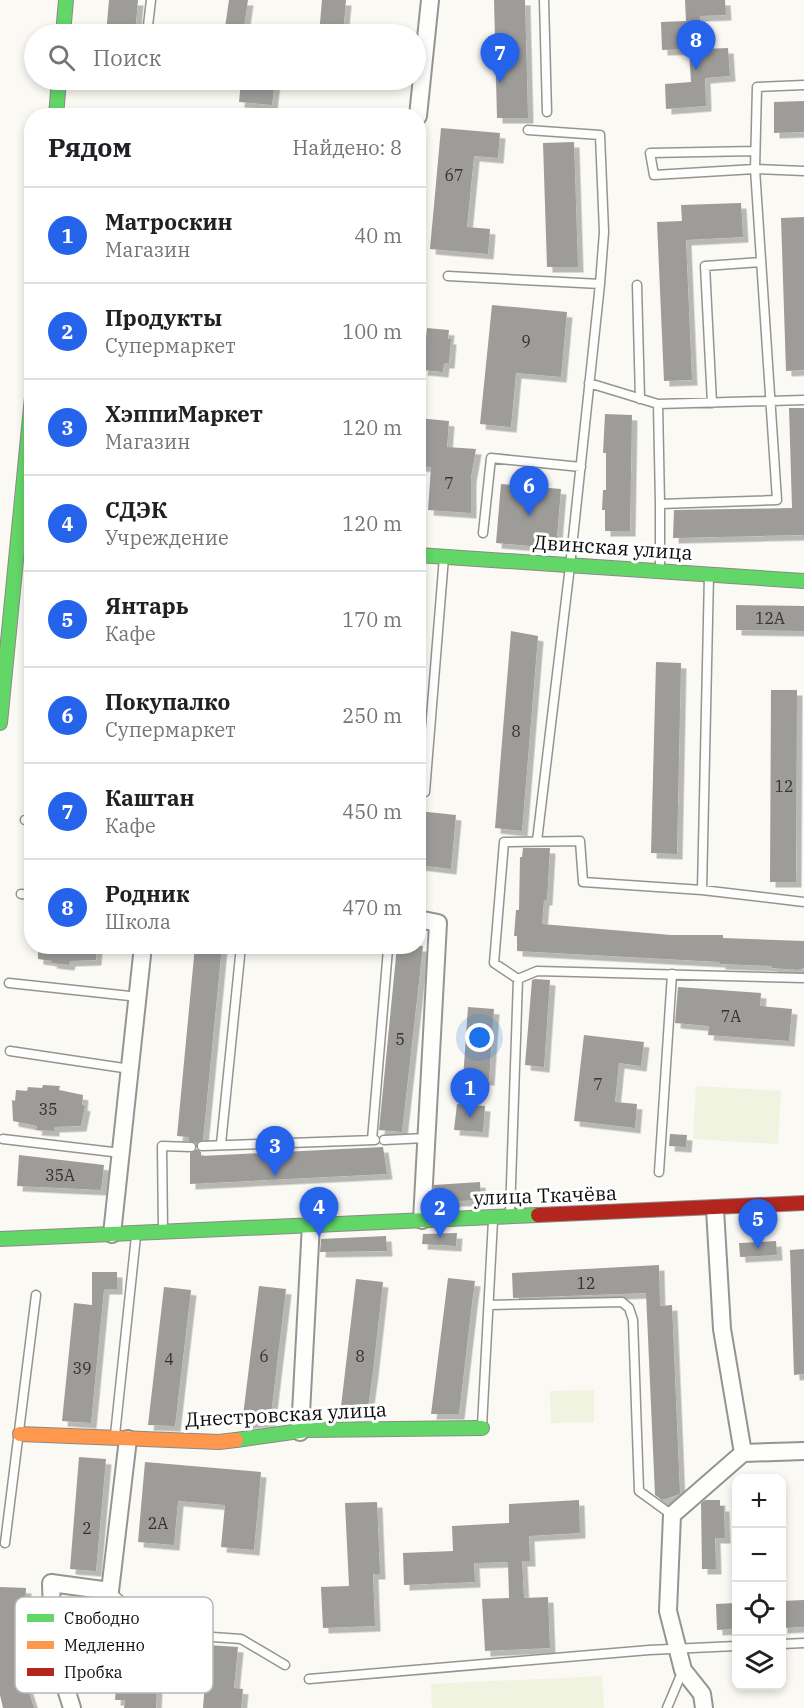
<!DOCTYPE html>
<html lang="ru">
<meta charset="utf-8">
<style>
body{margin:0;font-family:"IBM Plex Serif",serif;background:#f2f2f2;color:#202124}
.controls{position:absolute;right:18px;bottom:18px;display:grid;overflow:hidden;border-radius:12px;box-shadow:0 3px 9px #0003}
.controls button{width:54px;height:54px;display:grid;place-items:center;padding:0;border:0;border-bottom:2px solid #e0e0e0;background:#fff;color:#202124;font:30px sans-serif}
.you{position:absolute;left:480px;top:1038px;width:21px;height:21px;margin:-15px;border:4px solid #fff;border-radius:50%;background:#1a73e8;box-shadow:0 0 0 9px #1a73e833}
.badge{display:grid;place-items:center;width:39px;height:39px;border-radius:50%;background:#2563eb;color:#fff;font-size:20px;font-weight:700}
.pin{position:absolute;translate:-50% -50px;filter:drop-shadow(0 2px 3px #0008)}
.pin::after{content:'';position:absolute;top:32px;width:21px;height:18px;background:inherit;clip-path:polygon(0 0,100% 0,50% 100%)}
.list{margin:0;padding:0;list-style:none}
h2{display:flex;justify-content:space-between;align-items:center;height:78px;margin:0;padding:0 24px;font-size:26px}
h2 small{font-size:20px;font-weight:400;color:#757577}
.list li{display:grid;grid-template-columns:39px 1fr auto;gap:18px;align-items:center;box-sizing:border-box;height:96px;padding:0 24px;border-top:2px solid #e0e0e0}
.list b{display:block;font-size:22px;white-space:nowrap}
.list p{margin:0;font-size:20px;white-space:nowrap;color:#757577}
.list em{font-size:20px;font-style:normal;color:#757577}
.icon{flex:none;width:33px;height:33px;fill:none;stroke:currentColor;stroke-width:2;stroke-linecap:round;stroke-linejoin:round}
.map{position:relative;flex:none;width:804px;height:1708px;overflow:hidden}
.search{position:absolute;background:#fff;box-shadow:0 3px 9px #0003;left:24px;top:24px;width:402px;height:66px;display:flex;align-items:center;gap:15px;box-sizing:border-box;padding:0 21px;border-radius:33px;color:#757577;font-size:22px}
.panel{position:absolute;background:#fff;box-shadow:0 3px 9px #0003;left:24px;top:108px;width:402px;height:846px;border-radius:24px}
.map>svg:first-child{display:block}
.pitch{fill:#eff3df}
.building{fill:#9e9c99;filter:url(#shadow)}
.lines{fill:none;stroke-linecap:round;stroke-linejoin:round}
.lane-casing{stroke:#949492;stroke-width:11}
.street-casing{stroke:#949492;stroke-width:20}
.fast-casing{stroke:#8b8a88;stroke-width:16}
.slow-casing{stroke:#8b8a88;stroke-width:16}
.jam-casing{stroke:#8b8a88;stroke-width:16}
.lane{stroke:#fefefd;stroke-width:8}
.street{stroke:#fefefd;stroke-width:16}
.fast{stroke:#63d668;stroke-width:14}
.slow{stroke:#ff974d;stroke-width:14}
.jam{stroke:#b3261e;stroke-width:14}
.labels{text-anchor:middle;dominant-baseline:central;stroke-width:6;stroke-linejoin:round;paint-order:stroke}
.number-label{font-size:16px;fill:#323231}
.street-label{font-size:20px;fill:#0e0e0e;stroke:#fff}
.key{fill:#fff;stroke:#b7b7b7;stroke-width:1.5}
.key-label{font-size:16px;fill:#0e0e0e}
</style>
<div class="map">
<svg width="804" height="1708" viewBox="0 0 804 1708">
<defs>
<filter id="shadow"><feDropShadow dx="5.5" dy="5.5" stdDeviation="0" flood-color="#0004"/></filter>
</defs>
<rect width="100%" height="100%" fill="#faf9f4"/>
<path class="pitch" d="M696,1086L781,1091L778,1144L693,1139Z
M594,1390V1422L551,1423L550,1391Z
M602,1676L604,1708H432L431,1684Z"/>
<path class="building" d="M109,0H138L135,34H106Z
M229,0H248L243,34H224Z
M322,0H346L343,34H319Z
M494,0H525L528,118H497Z
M685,0H725L726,15L700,16L702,49L728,48L730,76L705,78L706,106L666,109L665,84L691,82L689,49L662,50L661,22L686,21Z
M241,80H275L272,105L239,102Z
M804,101V132L774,133V102Z
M441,128L500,133L498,158L474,156L467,227L490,229L488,254L430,249Z
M574,142L578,267H547L543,143Z
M741,203L743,237L686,240L692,380L664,381L657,222L682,221L681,205Z
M804,217V370L786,371L781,218Z
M492,305L567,312L561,377L516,373L511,427L480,424Z
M427,328L449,330L448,339H451L449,363H444L443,372L422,370L423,361L420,360L422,338H426Z
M789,408H804V535L673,538L674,510L792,508Z
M605,414L632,415L630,531H605V510H602L603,490H606V453H603Z
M418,418L449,421L447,447L476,449L471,477V513L428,510L431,467L418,466Z
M501,484L561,489L556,548L496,543Z
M736,605L804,606V631L736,630Z
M511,631L538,636L522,831L495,828Z
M656,662L681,663L677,854L651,853Z
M771,690H797L796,882H770Z
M418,811L456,815L451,869L418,865Z
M523,848H550L547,900H544L542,924L671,935H723V938L804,941V968L798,970L771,968L772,966L720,964V962L517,951V936H514L516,910H519L520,857H522Z
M38,946H97L96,960L70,961L69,965L51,963L52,961L38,959Z
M195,946H222L203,1140L196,1143L189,1141V1137L177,1136Z
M397,946H423L402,1132L379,1130Z
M535,979L550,980L544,1067L525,1065L532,980Z
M678,987L761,993L760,1006L792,1009L789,1041L708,1035L709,1026L675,1023Z
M468,1007L494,1009L489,1080L463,1079Z
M584,1035L644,1042L641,1066L619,1063L615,1102L637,1104L635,1128L574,1121Z
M43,1085L60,1086L59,1090L83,1095L82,1105L85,1106L81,1126L54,1127V1131L36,1130L37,1126L13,1121L12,1100L15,1101L16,1090L27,1091L28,1087L42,1088Z
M457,1104L485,1106L483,1132L454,1130Z
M670,1134L687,1135L686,1147L669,1146Z
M383,1147L387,1174L190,1184V1153L197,1149L201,1152V1156Z
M19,1155L104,1165L101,1190L17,1186Z
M480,1182L481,1200L434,1202V1185Z
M457,1233L456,1246L422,1244L423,1234Z
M386,1236L387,1251L320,1252L321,1239Z
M776,1241L777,1255L740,1257L739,1243Z
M804,1249V1374L794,1375L790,1250Z
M659,1265L660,1306L672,1305L680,1494L662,1500L655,1495L646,1293L513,1298L512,1273Z
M92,1272H117V1289H104L91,1423L62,1421L74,1303L92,1305Z
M448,1278L475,1281L472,1303L459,1414H431Z
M356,1279L383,1282L373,1371L367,1415H340Z
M259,1286L286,1289L272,1406L270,1421L242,1424Z
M164,1287L191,1290L175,1426L148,1425Z
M79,1457L106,1459L96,1571L70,1569Z
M145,1462L261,1472L254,1550L221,1547L225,1505L178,1501L174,1545L138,1542Z
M579,1500L580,1533L529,1536L530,1561H522L524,1598L548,1597L550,1648L485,1651L482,1599L509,1598L508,1562L474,1563L475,1582L404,1585L403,1553L453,1551L452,1526L509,1523V1504Z
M705,1500H720V1506H724L725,1538H715L716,1569H702L701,1503Z
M377,1502L380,1574H373L375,1626L323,1628L321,1587L349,1586L345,1503Z
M0,1587L26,1588L23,1653L26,1683L34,1708H3L0,1695Z
M804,1600V1627L782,1628V1601Z
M736,1603V1627H733V1629L717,1630L716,1604Z
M130,1642L159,1643L156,1708H124L125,1700H115L117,1674H128Z
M208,1645L238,1647L234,1688L243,1689L241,1708H203Z"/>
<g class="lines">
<g class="lane-casing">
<path id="lane" d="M544,0L547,112
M147,34L151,0
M528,130L600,135L604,232L600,284L570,566L537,841
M755,151L650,153L654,175L755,169L804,171
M448,276L600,284
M637,285L640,399
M589,383L658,404L804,400
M712,403L705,266L761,262
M658,404L660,504
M483,533L491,458L581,467
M660,570V504L777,500L755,169L757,87L804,85
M425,792L444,557
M25,820L32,821
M702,890L709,575
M21,894L32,895
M518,979L537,971L804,978
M9,983L139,997
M10,1051L130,1069
M3,1139L121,1153
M372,1140L388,949L386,946
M384,1140L426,1138
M221,1144L241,946
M202,1146L375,1140
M659,1172L672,974
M510,1213L518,979L494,963L504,842L580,841L583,882L702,890L804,902
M163,1231L162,1146L191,1147
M489,1305L622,1302L629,1308L633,1320L639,1491L672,1515
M482,1426L493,1220
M115,1435L136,1236
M5,1543L36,1295
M110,1591L156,1633L241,1639L285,1665
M782,1644L804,1643
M309,1679L649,1650L736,1646
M667,1708L683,1670"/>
</g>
<g class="street-casing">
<path id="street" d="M418,116L430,0
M418,919L438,923L422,1220
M715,1209L722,1329L743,1453
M112,1234L143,946
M300,1432L311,1224
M72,1708L53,1647L51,1583L110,1591L128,1439
M704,1708L702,1694L683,1670L668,1611L672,1515L743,1453L804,1451"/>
</g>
<g class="fast-casing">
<path id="fast" d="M63,34L66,0
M56,116L59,80
M418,555L804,581
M0,723L32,397
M0,1239L538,1215
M236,1440L307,1430L482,1428"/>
</g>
<g class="slow-casing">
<path id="slow" d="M20,1434L219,1442L236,1440"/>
</g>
<g class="jam-casing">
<path id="jam" d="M538,1215L804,1203"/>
</g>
<use href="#lane" class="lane"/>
<use href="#street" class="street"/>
<use href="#fast" class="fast"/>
<use href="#slow" class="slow"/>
<use href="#jam" class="jam"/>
</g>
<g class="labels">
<g class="number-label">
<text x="454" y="175">67</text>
<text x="526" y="341">9</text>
<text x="449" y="483">7</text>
<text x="770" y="618">12А</text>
<text x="516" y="731">8</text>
<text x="784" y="786">12</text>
<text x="731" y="1016">7А</text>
<text x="400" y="1039">5</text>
<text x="598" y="1084">7</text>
<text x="48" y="1109">35</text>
<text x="60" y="1175">35А</text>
<text x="586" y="1283">12</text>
<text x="264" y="1356">6</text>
<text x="360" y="1356">8</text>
<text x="169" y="1359">4</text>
<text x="82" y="1368">39</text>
<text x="158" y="1523">2А</text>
<text x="87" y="1528">2</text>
</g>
<g class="street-label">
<text transform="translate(613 547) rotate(4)">Двинская улица</text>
<text transform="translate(545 1195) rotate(-2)">улица Ткачёва</text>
<text transform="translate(286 1414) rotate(-3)">Днестровская улица</text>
</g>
</g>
<rect x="15" y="1597" width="198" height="96" rx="9" class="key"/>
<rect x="27" y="1614" width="27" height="8" fill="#63d668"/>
<rect x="27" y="1641" width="27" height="8" fill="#ff974d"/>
<rect x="27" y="1668" width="27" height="8" fill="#b3261e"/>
<g class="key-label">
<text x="64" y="1624">Свободно</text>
<text x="64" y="1651">Медленно</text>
<text x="64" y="1678">Пробка</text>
</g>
</svg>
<div class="controls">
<button>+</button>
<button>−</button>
<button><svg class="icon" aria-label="locate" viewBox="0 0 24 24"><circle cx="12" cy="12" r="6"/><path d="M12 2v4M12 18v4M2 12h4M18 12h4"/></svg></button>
<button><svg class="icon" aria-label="layers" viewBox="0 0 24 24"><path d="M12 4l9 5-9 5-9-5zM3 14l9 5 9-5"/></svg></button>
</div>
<div class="you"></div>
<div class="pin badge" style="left:470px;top:1118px">1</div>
<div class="pin badge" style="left:440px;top:1238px">2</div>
<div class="pin badge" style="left:275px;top:1176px">3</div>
<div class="pin badge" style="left:319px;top:1237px">4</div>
<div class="pin badge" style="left:758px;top:1249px">5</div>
<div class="pin badge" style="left:529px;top:516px">6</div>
<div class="pin badge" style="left:500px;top:83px">7</div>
<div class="pin badge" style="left:696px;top:70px">8</div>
<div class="search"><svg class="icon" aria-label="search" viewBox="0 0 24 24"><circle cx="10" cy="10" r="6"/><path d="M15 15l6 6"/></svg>Поиск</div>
<section class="panel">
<h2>Рядом<small>Найдено: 8</small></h2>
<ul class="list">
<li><span class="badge">1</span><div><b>Матроскин</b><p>Магазин</p></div><em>40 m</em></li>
<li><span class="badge">2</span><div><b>Продукты</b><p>Супермаркет</p></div><em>100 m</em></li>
<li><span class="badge">3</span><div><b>ХэппиМаркет</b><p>Магазин</p></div><em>120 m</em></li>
<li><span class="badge">4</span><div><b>СДЭК</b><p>Учреждение</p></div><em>120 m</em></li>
<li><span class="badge">5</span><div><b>Янтарь</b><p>Кафе</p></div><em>170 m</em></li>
<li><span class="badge">6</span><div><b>Покупалко</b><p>Супермаркет</p></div><em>250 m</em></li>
<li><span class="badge">7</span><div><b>Каштан</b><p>Кафе</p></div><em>450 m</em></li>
<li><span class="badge">8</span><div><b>Родник</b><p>Школа</p></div><em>470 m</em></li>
</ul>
</section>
</div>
